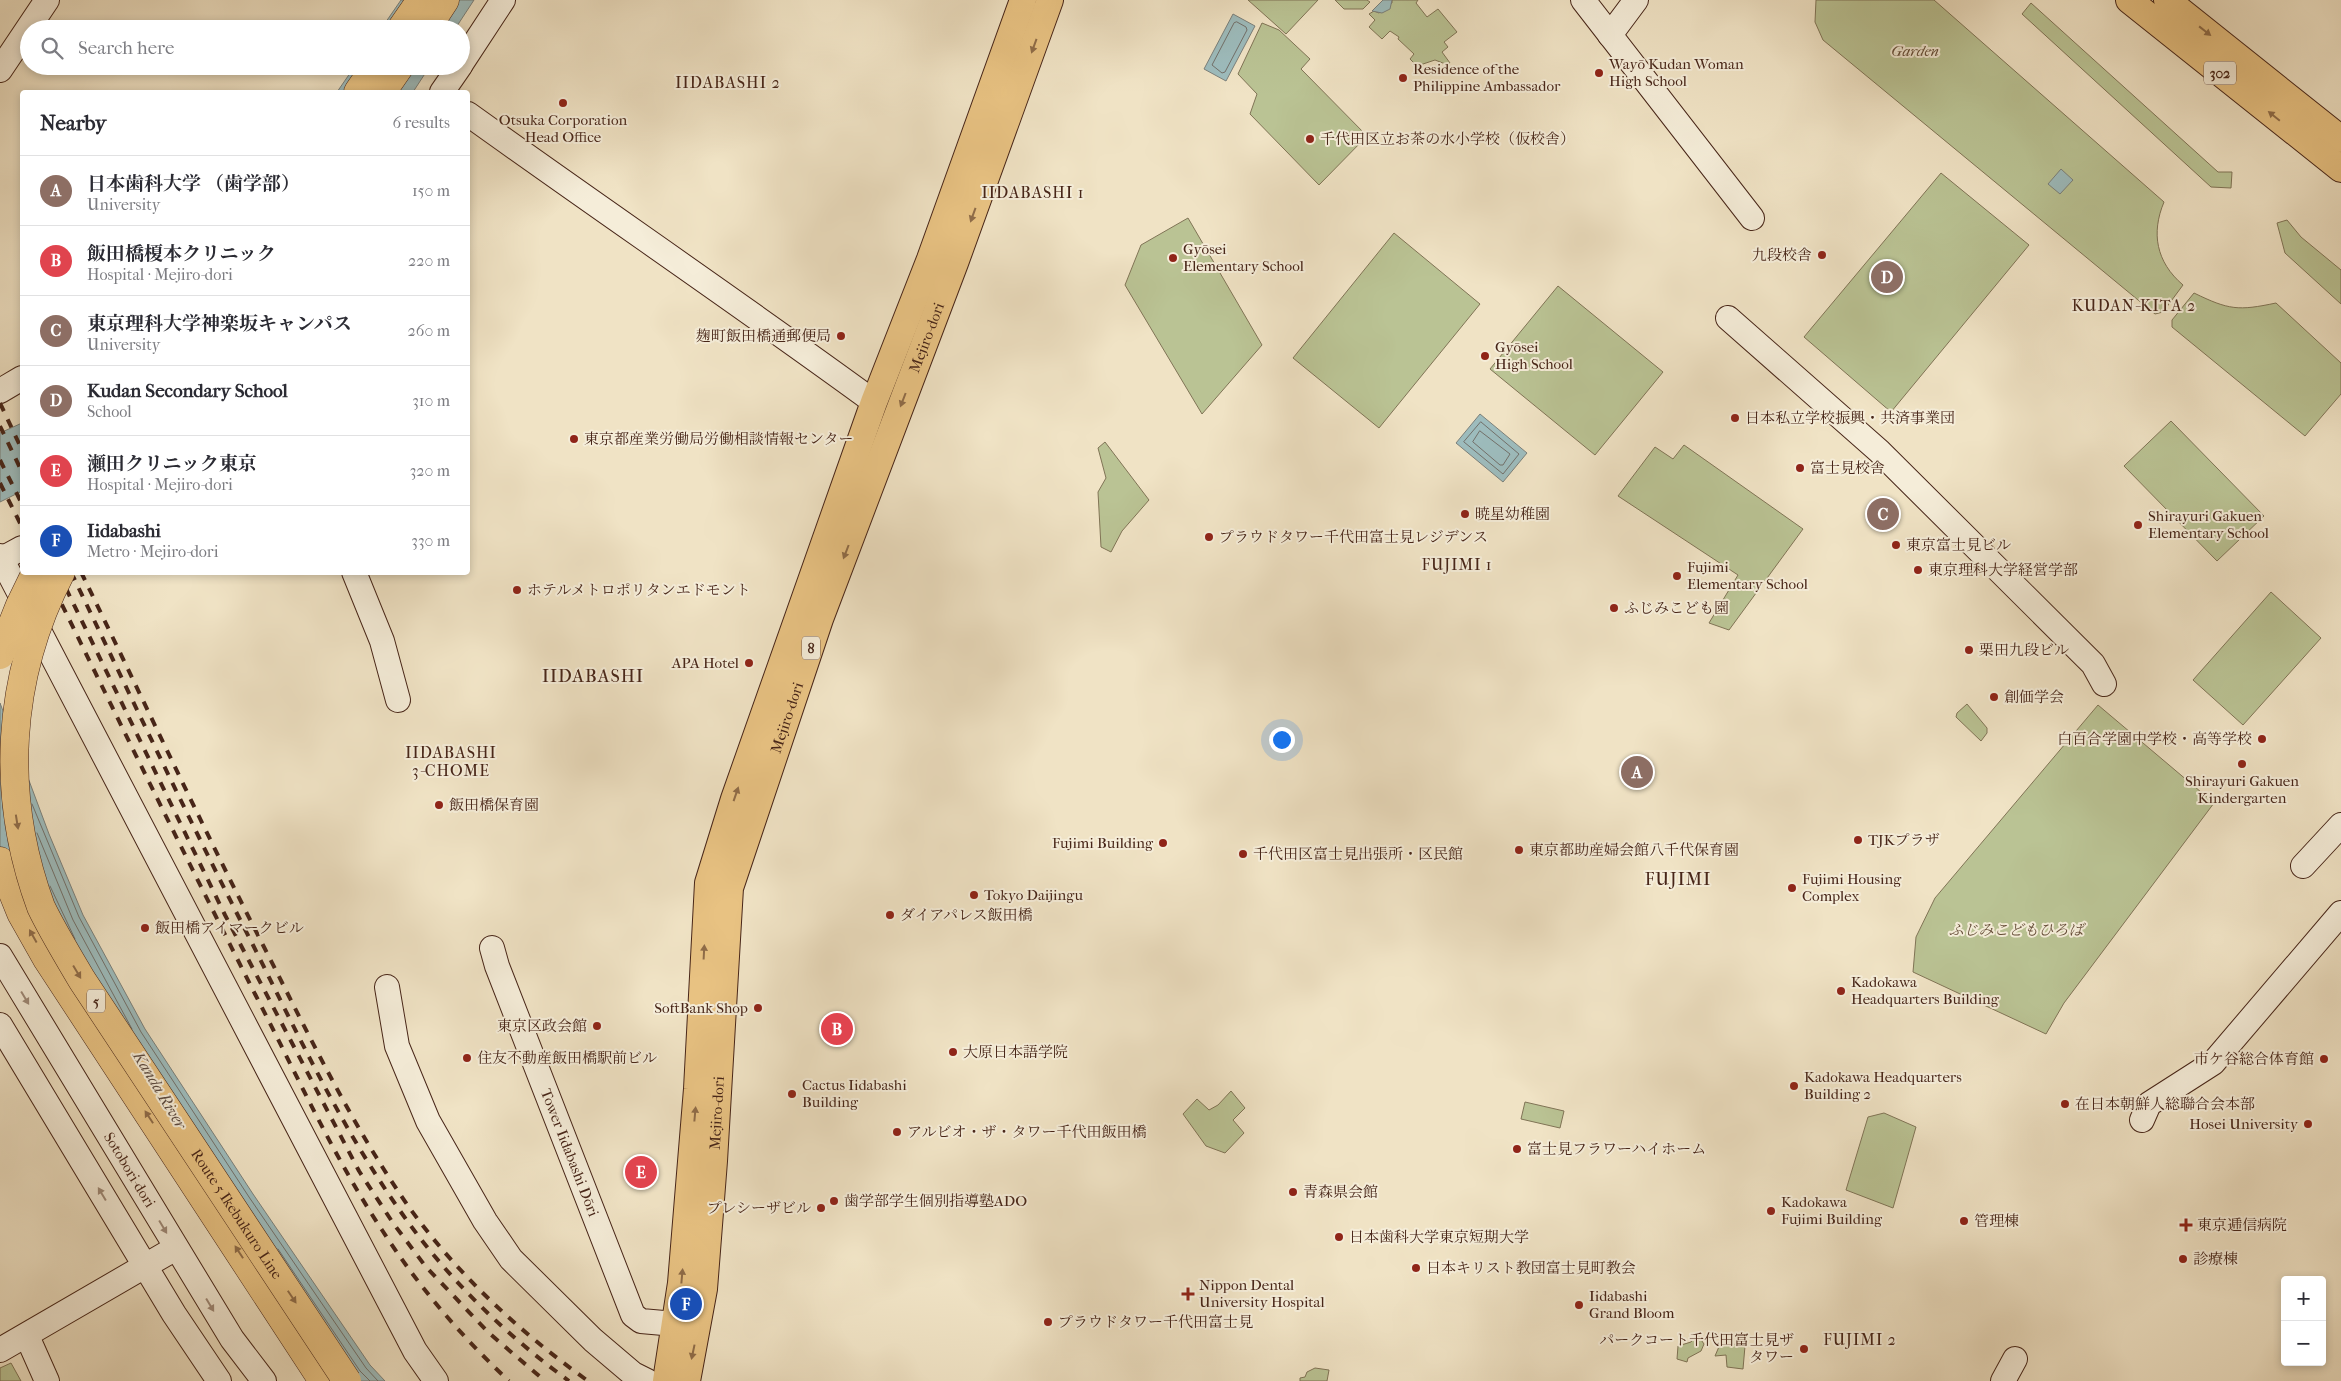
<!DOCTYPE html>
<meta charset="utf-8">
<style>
body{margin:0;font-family:"IM FELL French Canon","Noto Serif JP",serif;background:#f2f2f3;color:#2b2b33}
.controls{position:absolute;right:15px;bottom:15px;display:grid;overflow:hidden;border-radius:5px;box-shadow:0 2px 8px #0003}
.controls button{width:45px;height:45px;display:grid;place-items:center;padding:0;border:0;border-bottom:1px solid #e1e1e2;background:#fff;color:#2b2b33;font:25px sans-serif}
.you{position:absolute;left:1281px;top:739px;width:18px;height:18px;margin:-12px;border:4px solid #fff;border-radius:50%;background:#1a73e8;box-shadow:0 0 0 8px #1a73e833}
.badge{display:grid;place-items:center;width:32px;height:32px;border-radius:50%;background:#8f2418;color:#fff;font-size:16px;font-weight:700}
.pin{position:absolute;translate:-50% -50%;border:2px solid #fff;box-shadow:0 1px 5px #0006}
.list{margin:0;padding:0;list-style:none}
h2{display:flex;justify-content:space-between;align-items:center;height:65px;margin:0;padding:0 20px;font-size:21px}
h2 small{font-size:16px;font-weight:400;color:#7c7c81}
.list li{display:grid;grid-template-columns:32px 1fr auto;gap:15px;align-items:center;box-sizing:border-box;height:70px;padding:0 20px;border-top:1px solid #e1e1e2}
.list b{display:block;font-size:19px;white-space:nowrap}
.list p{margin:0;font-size:16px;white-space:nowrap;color:#7c7c81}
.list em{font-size:16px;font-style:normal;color:#7c7c81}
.icon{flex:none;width:28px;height:28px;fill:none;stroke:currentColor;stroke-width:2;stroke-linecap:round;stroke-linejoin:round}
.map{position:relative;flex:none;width:2341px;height:1381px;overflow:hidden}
.search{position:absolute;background:#fff;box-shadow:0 2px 8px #0003;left:20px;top:20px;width:450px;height:55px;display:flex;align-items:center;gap:12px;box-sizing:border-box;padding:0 18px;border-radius:28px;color:#7c7c81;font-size:19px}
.panel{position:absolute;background:#fff;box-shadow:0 2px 8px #0003;left:20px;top:90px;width:450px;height:485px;border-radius:5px}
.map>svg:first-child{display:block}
.green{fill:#bac394;stroke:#807456}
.water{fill:#9dbcbd;stroke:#7b807b}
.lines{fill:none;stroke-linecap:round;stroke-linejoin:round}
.shore{stroke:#72706a;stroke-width:1}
.secondary-casing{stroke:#472518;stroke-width:26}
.primary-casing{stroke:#472518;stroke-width:28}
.highway-casing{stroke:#472518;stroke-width:29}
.secondary{stroke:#f5edd9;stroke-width:24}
.primary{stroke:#e8c282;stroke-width:26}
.highway{stroke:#e8c282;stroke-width:28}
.rail{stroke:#472518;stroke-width:4;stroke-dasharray:9 9;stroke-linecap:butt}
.highway-bridge-casing{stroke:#472518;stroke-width:29;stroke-linecap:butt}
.highway-bridge{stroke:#e8c282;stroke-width:28}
.oneway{fill:#8f6c48}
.oneway2{fill:#9e8978}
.poi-dot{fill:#8f2418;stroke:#f5edd9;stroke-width:2}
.labels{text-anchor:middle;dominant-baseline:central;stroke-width:4;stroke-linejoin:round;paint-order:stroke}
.shield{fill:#f5edd9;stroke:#7b6152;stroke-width:1}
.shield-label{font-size:14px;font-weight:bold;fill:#472518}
.park-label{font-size:15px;font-style:italic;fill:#644c37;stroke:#f5edd9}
.poi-label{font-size:15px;fill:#472518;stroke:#f5edd9;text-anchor:start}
.street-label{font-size:15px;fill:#472518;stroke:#f5edd9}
.neighbourhood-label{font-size:16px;letter-spacing:1px;fill:#472518;stroke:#f5edd9}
.water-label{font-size:16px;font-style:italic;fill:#5c4b41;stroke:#f5edd9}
.quarter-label{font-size:18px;letter-spacing:1px;fill:#472518;stroke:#f5edd9}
</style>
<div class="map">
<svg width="2341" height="1381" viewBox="0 0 2341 1381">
<rect width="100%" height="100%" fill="#f0e3c5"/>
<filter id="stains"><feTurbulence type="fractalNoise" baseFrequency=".004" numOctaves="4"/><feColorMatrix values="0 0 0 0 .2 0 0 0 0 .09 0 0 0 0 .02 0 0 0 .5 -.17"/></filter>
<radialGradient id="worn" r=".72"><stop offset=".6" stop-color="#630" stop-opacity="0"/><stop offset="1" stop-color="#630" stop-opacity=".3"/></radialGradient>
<path class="green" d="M1248,0H1318L1286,34Z
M1335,0H1367L1370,2L1363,9H1344Z
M1392,0H1418L1416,3L1427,17L1438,9L1457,32L1444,42L1448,47L1442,52L1450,63L1448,65L1435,60L1417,66L1410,59L1414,54L1398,39L1399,37L1390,31L1382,39L1369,27L1375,20L1369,14L1374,11L1379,13L1392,3Z
M1816,0H1934L2164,202C2151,233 2156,262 2183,285L2163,312L2155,314L1823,40L1815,22Z
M2031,3L2218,172H2232L2231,188L2211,187L2022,14Z
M1262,23L1279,30L1310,59L1301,69L1367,136L1319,185L1250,114L1257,94L1238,74Z
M1941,173L2029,245L1891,412L1804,337Z
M1188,218L1262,345L1202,414L1125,285L1141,245Z
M2287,220L2301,237L2341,270V304L2285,253L2277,223Z
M1394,233L1480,304L1379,428L1293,358Z
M1558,286L1663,372L1595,455L1490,369Z
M2194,293C2229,310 2238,311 2276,303L2341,363V394L2305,436L2172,327V320Z
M2171,421L2264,516L2217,561L2124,466Z
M1105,442L1149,500L1122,531L1111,552L1101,547L1098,492L1106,478L1098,448Z
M1684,445L1803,529L1729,630L1709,623L1738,575L1618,496L1655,447L1673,459Z
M2271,592L2321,638L2243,725L2193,680Z
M1967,704L1987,728V733L1981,741L1956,717L1957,713Z
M2098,705L2214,803L2064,1003L2046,1034L1913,972L1916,937L1935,898Z
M1231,1091L1245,1108L1233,1120L1244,1133L1225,1153L1206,1146L1183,1114L1197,1099L1209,1110L1218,1105Z
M1525,1102L1564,1111L1560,1128L1521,1119Z
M1884,1113L1916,1127L1893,1208L1846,1190L1868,1117Z
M1697,1334L1704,1344L1701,1351L1688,1358L1687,1362L1677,1359L1678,1346L1691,1342Z
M1721,1342L1745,1346L1743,1369L1727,1367L1726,1355L1715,1356Z
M11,1363L21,1381H0V1368Z
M1315,1368L1329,1370L1327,1381H1300V1378L1305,1377L1307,1372Z"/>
<path class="water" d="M401,0H474L455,29H381Z
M1383,0H1392L1390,9L1382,13L1372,11Z
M1233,14L1255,26L1226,81L1204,69Z
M355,66H430L413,92H337Z
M2061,169L2073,180L2060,194L2048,184Z
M1480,414L1527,453L1503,482L1456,443Z
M22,423V491L0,502V433Z
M0,703L49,834L83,915L145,1029L253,1194L370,1365L385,1381H321L0,849Z"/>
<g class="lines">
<path class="shore" d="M1237,22L1246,27L1247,30L1225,72L1222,73L1212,65L1234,23Z
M1481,422L1519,454L1503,474L1464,442Z
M1480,431L1510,454L1503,465H1500L1473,442Z
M32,804L79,917L141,1032L249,1197L366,1368L378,1381
M37,833L73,920L132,1029
M50,886L75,939
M278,1249L360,1371L370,1381"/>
<g class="secondary-casing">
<g id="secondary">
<path d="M1583,0L1752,218"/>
<path d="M1610,35L1636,0"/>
<path d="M461,64L503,0"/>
<path d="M0,70L47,0"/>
<path d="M442,92L460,66"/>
<path d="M468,114C603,211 740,304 874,402"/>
<path d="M1728,318L1879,451L2093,664L2104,684"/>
<path d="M0,391L22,378"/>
<path d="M0,556L415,1351L436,1381"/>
<path d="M0,560L22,548"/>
<path d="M354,572L382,641L398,700"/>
<path d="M2303,866L2341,825"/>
<path id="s1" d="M492,948L497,966L633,1315L641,1321L675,1324"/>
<path id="s2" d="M0,956L232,1339L264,1381"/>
<path d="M387,987L397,1046L428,1121L485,1221L511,1259L593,1340L633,1374L647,1381"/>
<path d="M0,1025L174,1314L219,1381"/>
<path d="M2142,1120L2149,1104L2213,1063L2341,913"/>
<path d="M27,1336L47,1381"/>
<path d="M0,1350L176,1248"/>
<path d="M2003,1381L2015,1359"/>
</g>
</g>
<g class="primary-casing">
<g id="primary">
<path d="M2129,0L2341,169"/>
<path d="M2167,0L2341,139"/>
<path d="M666,1381L681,1283L697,1089L708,883L734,799L874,402L930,259L1023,0"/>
<path id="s3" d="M687,1381L704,1289L714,1161L730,888L820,619L955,263L1050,0"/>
</g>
</g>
<g class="highway-casing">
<path id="highway" d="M401,29L421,0
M426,29L445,0
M358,92L376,66
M382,92L400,66
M0,861L21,913L47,959L323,1381"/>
</g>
<use href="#secondary" class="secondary"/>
<use href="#primary" class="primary"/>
<use href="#highway" class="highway"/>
<path class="rail" d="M0,403L22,450
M0,426L22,472
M0,460L22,504
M0,483L22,527
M46,572C115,713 184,854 255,994C296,1073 333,1156 382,1230C418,1286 461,1336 509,1381
M58,572L225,915L359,1171L393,1223L426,1267L489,1333L545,1381
M71,572C131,697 190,822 253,945C299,1037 343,1131 403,1215C448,1279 506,1335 569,1381
M81,572C142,697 201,824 264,947C310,1037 353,1128 411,1210C460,1277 521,1333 588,1381"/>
<g class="highway-bridge-casing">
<g id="highway-bridge">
<path id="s4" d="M61,572C6,678 0,796 41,907C53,932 68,956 82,980L347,1381"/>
<path d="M0,655L20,605L36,572"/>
</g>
</g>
<use href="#highway-bridge" class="highway-bridge"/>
</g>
<defs><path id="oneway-solid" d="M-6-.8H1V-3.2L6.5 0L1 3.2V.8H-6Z" transform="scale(1.25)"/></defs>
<g class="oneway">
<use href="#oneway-solid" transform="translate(2205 31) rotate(38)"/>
<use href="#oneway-solid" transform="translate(1034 46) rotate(110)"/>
<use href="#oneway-solid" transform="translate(2274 116) rotate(-141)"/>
<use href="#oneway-solid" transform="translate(973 215) rotate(110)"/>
<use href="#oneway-solid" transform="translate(903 400) rotate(111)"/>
<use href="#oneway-solid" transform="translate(846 552) rotate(111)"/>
<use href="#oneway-solid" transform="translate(736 794) rotate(-71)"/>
<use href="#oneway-solid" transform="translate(17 822) rotate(81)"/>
<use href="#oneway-solid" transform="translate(33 936) rotate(-119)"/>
<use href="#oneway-solid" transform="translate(704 952) rotate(-87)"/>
<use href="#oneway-solid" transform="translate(77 972) rotate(59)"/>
<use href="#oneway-solid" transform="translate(695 1114) rotate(-85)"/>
<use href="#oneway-solid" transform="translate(149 1117) rotate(-123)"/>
<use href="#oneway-solid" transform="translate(239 1252) rotate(-123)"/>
<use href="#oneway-solid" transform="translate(682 1276) rotate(-85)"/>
<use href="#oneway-solid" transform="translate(292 1297) rotate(56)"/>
<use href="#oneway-solid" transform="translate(693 1352) rotate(102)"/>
</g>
<g class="oneway2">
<use href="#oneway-solid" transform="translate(25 998) rotate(59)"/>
<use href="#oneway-solid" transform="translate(102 1194) rotate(-121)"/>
<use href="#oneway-solid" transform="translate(163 1227) rotate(59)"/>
<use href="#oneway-solid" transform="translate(210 1305) rotate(59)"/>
</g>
<g class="poi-dot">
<circle cx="1599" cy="73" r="5"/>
<circle cx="1403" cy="78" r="5"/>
<circle cx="563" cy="103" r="5"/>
<circle cx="1310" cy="139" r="5"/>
<circle cx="1822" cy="255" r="5"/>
<circle cx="1173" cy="258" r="5"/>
<circle cx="841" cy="336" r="5"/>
<circle cx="1485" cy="356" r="5"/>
<circle cx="1735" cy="418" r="5"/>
<circle cx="574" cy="439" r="5"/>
<circle cx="1800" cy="468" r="5"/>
<circle cx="1465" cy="514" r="5"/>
<circle cx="2138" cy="525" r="5"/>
<circle cx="1209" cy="537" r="5"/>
<circle cx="1896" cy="545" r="5"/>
<circle cx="1918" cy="570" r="5"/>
<circle cx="1677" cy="576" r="5"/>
<circle cx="517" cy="590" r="5"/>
<circle cx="1614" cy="608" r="5"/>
<circle cx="1969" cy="650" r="5"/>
<circle cx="749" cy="663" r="5"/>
<circle cx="1994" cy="697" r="5"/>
<circle cx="2262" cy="739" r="5"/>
<circle cx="2242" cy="764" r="5"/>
<circle cx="439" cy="805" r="5"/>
<circle cx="1858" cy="840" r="5"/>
<circle cx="1163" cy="843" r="5"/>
<circle cx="1519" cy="850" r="5"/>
<circle cx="1243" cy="854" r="5"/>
<circle cx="1792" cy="888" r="5"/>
<circle cx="974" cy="895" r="5"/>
<circle cx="890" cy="915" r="5"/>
<circle cx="145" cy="928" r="5"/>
<circle cx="1841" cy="991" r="5"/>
<circle cx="758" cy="1008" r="5"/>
<circle cx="597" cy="1026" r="5"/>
<circle cx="953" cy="1052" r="5"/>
<circle cx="467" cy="1058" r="5"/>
<circle cx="2324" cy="1059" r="5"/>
<circle cx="1794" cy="1086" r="5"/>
<circle cx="792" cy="1094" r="5"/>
<circle cx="2065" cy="1104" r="5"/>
<circle cx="2308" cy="1124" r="5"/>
<circle cx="897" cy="1132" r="5"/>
<circle cx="1517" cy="1149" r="5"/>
<circle cx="1293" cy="1192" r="5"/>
<circle cx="834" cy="1201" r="5"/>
<circle cx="821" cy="1208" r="5"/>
<circle cx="1771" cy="1211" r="5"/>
<circle cx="1964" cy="1221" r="5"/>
<path d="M2183.5 1217.5h5v5h5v5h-5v5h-5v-5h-5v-5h5z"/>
<circle cx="1339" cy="1237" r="5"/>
<circle cx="2183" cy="1259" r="5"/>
<circle cx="1416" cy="1268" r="5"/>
<path d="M1185.5 1286.5h5v5h5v5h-5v5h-5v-5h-5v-5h5z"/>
<circle cx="1579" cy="1305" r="5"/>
<circle cx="1048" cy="1322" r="5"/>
<circle cx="1804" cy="1349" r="5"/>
</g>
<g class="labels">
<g class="shield">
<rect x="2204" y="61.5" width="32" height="23" rx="4"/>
<rect x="802" y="636.5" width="18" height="23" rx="4"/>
<rect x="87" y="989.5" width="18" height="23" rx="4"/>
</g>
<g class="shield-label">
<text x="2220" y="73">302</text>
<text x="811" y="648">8</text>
<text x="96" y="1001">5</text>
</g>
<g class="park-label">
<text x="1915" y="51">Garden</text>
<text x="2016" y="930">ふじみこどもひろば</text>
</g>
<g class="poi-label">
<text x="1609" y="64">Wayō Kudan Woman<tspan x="1609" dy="17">High School</tspan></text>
<text x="1413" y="69">Residence of the<tspan x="1413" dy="17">Philippine Ambassador</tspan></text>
<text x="563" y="120" text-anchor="middle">Otsuka Corporation<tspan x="563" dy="17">Head Office</tspan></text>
<text x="1320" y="139">千代田区立お茶の水小学校（仮校舎）</text>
<text x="1183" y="249">Gyōsei<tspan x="1183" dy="17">Elementary School</tspan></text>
<text x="1812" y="255" text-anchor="end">九段校舎</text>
<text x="831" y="336" text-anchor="end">麹町飯田橋通郵便局</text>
<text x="1495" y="347">Gyōsei<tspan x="1495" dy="17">High School</tspan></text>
<text x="1745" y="418">日本私立学校振興・共済事業団</text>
<text x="584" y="439">東京都産業労働局労働相談情報センター</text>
<text x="1810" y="468">富士見校舎</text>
<text x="1475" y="514">暁星幼稚園</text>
<text x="2148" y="516">Shirayuri Gakuen<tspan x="2148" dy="17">Elementary School</tspan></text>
<text x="1219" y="537">プラウドタワー千代田富士見レジデンス</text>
<text x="1906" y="545">東京富士見ビル</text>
<text x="1687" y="567">Fujimi<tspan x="1687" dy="17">Elementary School</tspan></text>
<text x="1928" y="570">東京理科大学経営学部</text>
<text x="527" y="590">ホテルメトロポリタンエドモント</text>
<text x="1624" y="608">ふじみこども園</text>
<text x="1979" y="650">栗田九段ビル</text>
<text x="739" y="663" text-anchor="end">APA Hotel</text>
<text x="2004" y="697">創価学会</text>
<text x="2252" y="739" text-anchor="end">白百合学園中学校・高等学校</text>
<text x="2242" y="781" text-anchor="middle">Shirayuri Gakuen<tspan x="2242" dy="17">Kindergarten</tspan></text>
<text x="449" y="805">飯田橋保育園</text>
<text x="1868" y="840">TJKプラザ</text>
<text x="1153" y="843" text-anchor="end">Fujimi Building</text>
<text x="1529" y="850">東京都助産婦会館八千代保育園</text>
<text x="1253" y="854">千代田区富士見出張所・区民館</text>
<text x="1802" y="879">Fujimi Housing<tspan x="1802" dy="17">Complex</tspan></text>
<text x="984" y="895">Tokyo Daijingu</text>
<text x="900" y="915">ダイアパレス飯田橋</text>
<text x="155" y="928">飯田橋アイマークビル</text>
<text x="1851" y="982">Kadokawa<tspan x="1851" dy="17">Headquarters Building</tspan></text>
<text x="748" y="1008" text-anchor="end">SoftBank Shop</text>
<text x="587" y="1026" text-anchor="end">東京区政会館</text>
<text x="963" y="1052">大原日本語学院</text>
<text x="477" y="1058">住友不動産飯田橋駅前ビル</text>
<text x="2314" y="1059" text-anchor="end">市ケ谷総合体育館</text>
<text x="1804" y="1077">Kadokawa Headquarters<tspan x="1804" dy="17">Building 2</tspan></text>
<text x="802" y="1085">Cactus Iidabashi<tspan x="802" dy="17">Building</tspan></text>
<text x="2075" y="1104">在日本朝鮮人総聯合会本部</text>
<text x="2298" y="1124" text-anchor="end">Hosei University</text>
<text x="907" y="1132">アルビオ・ザ・タワー千代田飯田橋</text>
<text x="1527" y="1149">富士見フラワーハイホーム</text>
<text x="1303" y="1192">青森県会館</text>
<text x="844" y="1201">歯学部学生個別指導塾ADO</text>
<text x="1781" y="1202">Kadokawa<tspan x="1781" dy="17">Fujimi Building</tspan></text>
<text x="811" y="1208" text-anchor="end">プレシーザビル</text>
<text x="1974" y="1221">管理棟</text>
<text x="2197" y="1225">東京逓信病院</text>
<text x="1349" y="1237">日本歯科大学東京短期大学</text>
<text x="2193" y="1259">診療棟</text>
<text x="1426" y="1268">日本キリスト教団富士見町教会</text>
<text x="1199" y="1285">Nippon Dental<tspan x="1199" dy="17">University Hospital</tspan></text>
<text x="1589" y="1296">Iidabashi<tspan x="1589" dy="17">Grand Bloom</tspan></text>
<text x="1058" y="1322">プラウドタワー千代田富士見</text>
<text x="1794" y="1340" text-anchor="end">パークコート千代田富士見ザ<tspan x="1794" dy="17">タワー</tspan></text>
</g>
<g class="street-label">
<text stroke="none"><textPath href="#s3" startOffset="1080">Mejiro-dori</textPath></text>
<text stroke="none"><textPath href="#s3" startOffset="675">Mejiro-dori</textPath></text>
<text stroke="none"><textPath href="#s3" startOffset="270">Mejiro-dori</textPath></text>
<text stroke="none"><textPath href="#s1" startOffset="219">Tower Iidabashi Dōri</textPath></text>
<text stroke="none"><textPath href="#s2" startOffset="250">Sotobori-dori</textPath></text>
<text stroke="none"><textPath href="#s4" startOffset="710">Route 5 Ikebukuro Line</textPath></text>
</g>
<g class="neighbourhood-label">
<text x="728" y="82">IIDABASHI 2</text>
<text x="1033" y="192">IIDABASHI 1</text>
<text x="2134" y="305">KUDAN-KITA 2</text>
<text x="1457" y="564">FUJIMI 1</text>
<text x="451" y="752">IIDABASHI<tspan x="451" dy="18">3-CHOME</tspan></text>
<text x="1860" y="1339">FUJIMI 2</text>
</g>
<g class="water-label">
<text transform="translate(160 1090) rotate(59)">Kanda River</text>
</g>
<g class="quarter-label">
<text x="593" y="676">IIDABASHI</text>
<text x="1678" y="879">FUJIMI</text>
</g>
</g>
<rect width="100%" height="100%" filter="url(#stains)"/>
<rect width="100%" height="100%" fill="url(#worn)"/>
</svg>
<div class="controls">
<button>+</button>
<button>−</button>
</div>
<div class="you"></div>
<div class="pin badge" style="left:1637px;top:772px;background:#8d6e63">A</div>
<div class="pin badge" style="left:837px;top:1029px;background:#e0444e">B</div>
<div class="pin badge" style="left:1883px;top:514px;background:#8d6e63">C</div>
<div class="pin badge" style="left:1887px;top:277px;background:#8d6e63">D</div>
<div class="pin badge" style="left:641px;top:1172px;background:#e0444e">E</div>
<div class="pin badge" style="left:686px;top:1304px;background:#1a4fb4">F</div>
<div class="search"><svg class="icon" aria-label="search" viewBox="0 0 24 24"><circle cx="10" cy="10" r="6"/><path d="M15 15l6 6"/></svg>Search here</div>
<section class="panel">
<h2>Nearby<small>6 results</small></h2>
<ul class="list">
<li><span class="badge" style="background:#8d6e63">A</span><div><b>日本歯科大学 （歯学部）</b><p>University</p></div><em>150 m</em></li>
<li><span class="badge" style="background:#e0444e">B</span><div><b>飯田橋榎本クリニック</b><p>Hospital · Mejiro-dori</p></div><em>220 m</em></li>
<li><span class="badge" style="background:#8d6e63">C</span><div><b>東京理科大学神楽坂キャンパス</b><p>University</p></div><em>260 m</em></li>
<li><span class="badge" style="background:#8d6e63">D</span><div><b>Kudan Secondary School</b><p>School</p></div><em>310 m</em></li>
<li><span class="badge" style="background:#e0444e">E</span><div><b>瀬田クリニック東京</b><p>Hospital · Mejiro-dori</p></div><em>320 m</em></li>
<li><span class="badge" style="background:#1a4fb4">F</span><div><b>Iidabashi</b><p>Metro · Mejiro-dori</p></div><em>330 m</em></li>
</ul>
</section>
</div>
